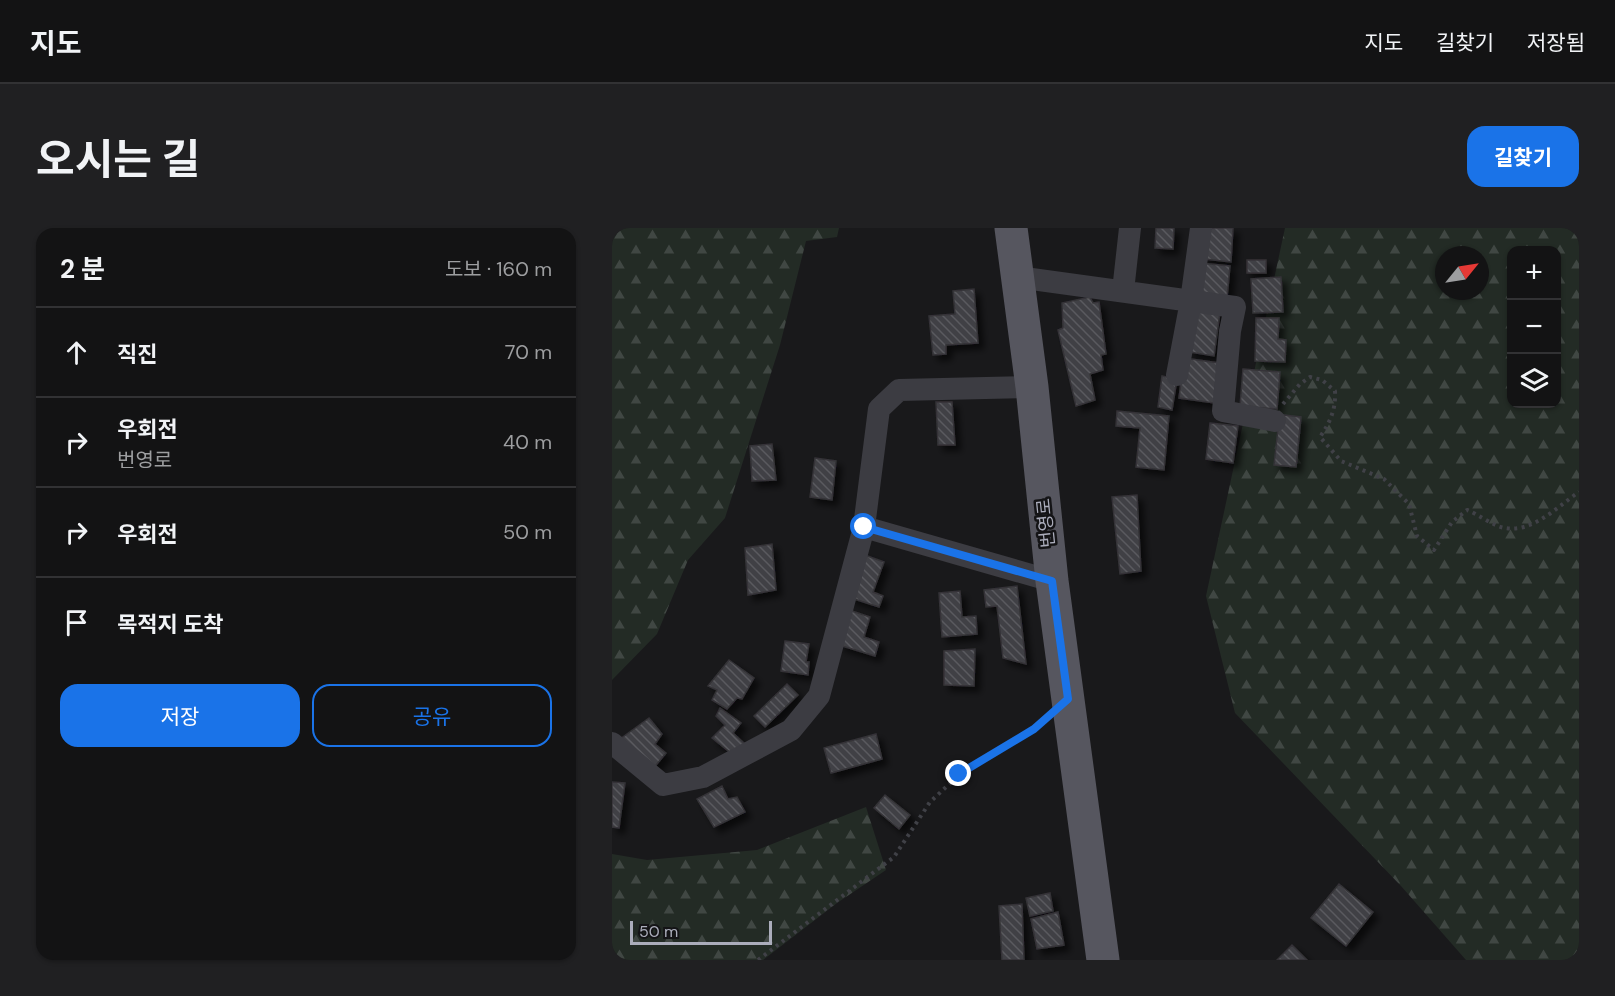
<!DOCTYPE html>
<html lang="ko">
<meta charset="utf-8">
<style>
body{margin:0;font-family:"DM Sans","Noto Sans KR",sans-serif;background:#202022;color:#f1f3f6}
.controls{position:absolute;right:18px;top:18px;display:grid;overflow:hidden;border-radius:12px;box-shadow:0 2px 4px #0004}
.controls button{width:54px;height:54px;display:grid;place-items:center;padding:0;border:0;border-bottom:2px solid #323234;background:#131314;color:#f1f3f6;font:30px sans-serif}
.compass{position:absolute;left:823px;top:18px;width:54px;height:54px;border-radius:50%;background:#131314;box-shadow:0 2px 4px #0004;rotate:60deg}
.scale{position:absolute;left:18px;bottom:15px;width:142px;box-sizing:border-box;padding-left:6px;border:3px solid #abadbb;border-top:0;font-size:16px;line-height:21px;white-space:nowrap;color:#abadbb;-webkit-text-stroke:4px #141416;paint-order:stroke}
.stop{position:absolute;width:18px;height:18px;margin:-14px;border:4px solid #1a73e8;border-radius:50%;background:#fff}
.stop.end{background:#1a73e8;border-color:#fff;box-shadow:0 2px 6px #0008}
.list{margin:0;padding:0;list-style:none}
h2{display:flex;justify-content:space-between;align-items:center;height:78px;margin:0;padding:0 24px;font-size:26px}
h2 small{font-size:20px;font-weight:400;color:#9d9ea0}
.list li{display:grid;grid-template-columns:39px 1fr auto;gap:18px;align-items:center;box-sizing:border-box;height:90px;padding:0 24px;border-top:2px solid #323234}
.list b{display:block;font-size:22px;white-space:nowrap}
.list p{margin:0;font-size:20px;white-space:nowrap;color:#9d9ea0}
.list em{font-size:20px;font-style:normal;color:#9d9ea0}
.actions{display:flex;gap:12px;padding:18px 24px}
.actions a{flex:1;padding:14px 0;border:2px solid #1a73e8;border-radius:18px;text-align:center;font-size:21px;color:#1a73e8}
.actions .main{background:#1a73e8;color:#fff}
.icon{flex:none;width:33px;height:33px;fill:none;stroke:currentColor;stroke-width:2;stroke-linecap:round;stroke-linejoin:round}
.map{position:relative;flex:none;width:967px;height:732px;overflow:hidden;border-radius:18px}
header{display:flex;align-items:center;gap:36px;box-sizing:border-box;height:84px;padding:0 30px;background:#131314;border-bottom:2px solid #323234}
header strong{font-size:28px}
nav{display:flex;gap:33px;margin-inline-start:auto;font-size:21px}
.intro{display:flex;align-items:center;justify-content:space-between;box-sizing:border-box;height:144px;padding:0 36px}
h1{margin:0;font-size:42px}
.button{padding:15px 27px;border-radius:18px;background:#1a73e8;color:#fff;font-size:21px;font-weight:700}
main{display:flex;gap:36px;padding:0 36px}
aside{flex:1;background:#131314;border-radius:18px;box-shadow:0 2px 4px #0004}
.map>svg:first-child{display:block}
.forest{fill:url(#forest-firs);fill-rule:evenodd}
.building{fill:url(#building-back-hatch);stroke:#343337;stroke-width:1.5;filter:url(#shadow)}
.lines{fill:none;stroke-linecap:round;stroke-linejoin:round}
.path{stroke:#404147;stroke-width:4;stroke-dasharray:3 4.5;stroke-linecap:butt}
.street{stroke:#3c3c42;stroke-width:22}
.primary{stroke:#56565f;stroke-width:33}
.route{stroke:#1a73e8;stroke-width:8}
.labels{text-anchor:middle;dominant-baseline:central;stroke-width:5;stroke-linejoin:round;paint-order:stroke}
.street-label{font-size:18px;fill:#abadbb;stroke:#141416}
</style>
<header>
<strong>지도</strong>
<nav><a>지도</a><a>길찾기</a><a>저장됨</a></nav>
</header>
<div class="intro"><h1>오시는 길</h1><a class="button">길찾기</a></div>
<main>
<aside>
<h2>2 분<small>도보 · 160 m</small></h2>
<ul class="list">
<li><svg class="icon" aria-label="ahead" viewBox="0 0 24 24"><path d="M12 20V5M6 11l6-6 6 6"/></svg><div><b>직진</b></div><em>70 m</em></li>
<li><svg class="icon" aria-label="right" viewBox="0 0 24 24"><path d="M7 20v-9h11M14 6l5 5-5 5"/></svg><div><b>우회전</b><p>번영로</p></div><em>40 m</em></li>
<li><svg class="icon" aria-label="right" viewBox="0 0 24 24"><path d="M7 20v-9h11M14 6l5 5-5 5"/></svg><div><b>우회전</b></div><em>50 m</em></li>
<li><svg class="icon" aria-label="arrive" viewBox="0 0 24 24"><path d="M6 21V4h12l-3 4 3 4H6"/></svg><div><b>목적지 도착</b></div></li>
</ul>
<div class="actions"><a class="main">저장</a><a>공유</a></div>
</aside>
<div class="map">
<svg width="967" height="732" viewBox="0 0 967 732">
<defs>
<pattern id="forest-firs" width="22" height="20" patternUnits="userSpaceOnUse" patternTransform="scale(1.5)"><rect width="22" height="20" fill="#232b25"/><path d="M5 1l3.5 6h-7zM16 11l3.5 6h-7z" fill="#404743"/></pattern>
<pattern id="building-back-hatch" width="6" height="6" patternUnits="userSpaceOnUse" patternTransform="scale(1.5)"><rect width="6" height="6" fill="#414145"/><path d="M-1 5l2 2M0 0l6 6M5-1l2 2" fill="none" stroke="#5a5a5e"/></pattern>
<filter id="shadow"><feDropShadow dx="5.5" dy="5.5" stdDeviation="3" flood-color="#0009"/></filter>
</defs>
<rect width="100%" height="100%" fill="#19191b"/>
<path class="forest" d="M0,0H227L225,9L194,13L168,117L113,290L76,332L45,406L0,452Z
M673,0H967V732H854L789,658L623,485L594,368ZM900,22H945V176H900ZM832,27H868V63H832Z
M254,579L274,642L225,675L151,732H0V626L35,632L145,622Z"/>
<path class="building" d="M544,0H562L561,21L543,20Z
M594,0H621L619,34L592,31Z
M635,32H654V45H635Z
M588,35L618,38L615,70L585,68Z
M669,49L671,84L641,85L639,51Z
M362,61L366,115L334,117V126L321,127L317,88L343,86L341,63Z
M478,69L481,75L487,74L494,126L489,127L491,142L478,146L483,172L464,178L446,102L451,100L450,75Z
M583,80L608,84L602,128L577,124Z
M644,90H667L666,111L674,112L673,134L643,133Z
M572,130L607,135L602,175L567,170Z
M631,141L668,144L665,181L628,178Z
M550,148L565,151L560,182L546,179Z
M324,174H340L343,217H326Z
M505,183L557,188L552,242L524,239L528,200L504,198Z
M672,187L689,189L684,239L662,237L667,192H672Z
M598,195L626,198L621,235L594,231Z
M160,216L164,252L140,253L138,218Z
M203,230L224,233L220,272L198,269Z
M525,267L529,343L508,346L500,269Z
M160,316L164,362L136,367L133,320Z
M250,326L272,334L261,364L271,368L267,379L236,369Z
M405,358L414,436L391,430L385,378L374,379L372,362Z
M348,363L350,389L364,388L365,406L330,409L327,365Z
M237,382L258,389L252,409L267,414L263,428L227,417Z
M173,413L197,416L194,434H197L196,447L169,443Z
M363,421L362,458L332,457V423Z
M117,432L142,450L130,471L125,470L115,481L100,472L105,462L96,458Z
M175,456L186,467L153,499L142,488Z
M108,480L129,495L121,505L133,516L120,526L100,510L113,497L104,488Z
M37,490L50,506L43,516L54,525L40,542L4,514Z
M264,506L270,531L219,545L212,520Z
M0,554L13,555L7,600L0,599Z
M110,558L116,571L125,569L133,584L102,599L85,571Z
M273,567L298,587L287,601L262,580Z
M727,656L761,684L734,718L699,690Z
M438,665L441,683L418,688L414,670Z
M410,676L412,732H390L387,678Z
M446,684L452,717L425,721L419,691Z
M680,717L695,732H665Z"/>
<g class="lines">
<path class="path" d="M671,176L688,156L698,149L710,152L723,163C724,182 718,194 708,209L729,233L772,251L797,276L805,308L822,322L840,294L855,282C866,286 883,299 893,300C921,305 946,278 967,264
M146,732L282,629L318,574L347,547L422,501L433,491"/>
<path class="street" d="M405,49L623,79L618,103L611,183L663,193
M511,63L518,0
M565,147L579,73L589,0
M252,299L440,353
M0,515L51,557L91,549L179,502L207,468L252,299L267,181L287,162L420,159"/>
<path class="primary" d="M399,0L420,159L440,353L491,732"/>
</g>
<g class="lines">
<path class="route" d="M252,299L440,353L456,471L422,501L347,546"/>
</g>
<g class="labels">
<g class="street-label">
<text transform="translate(434 295) rotate(-96)">번영로</text>
</g>
</g>
</svg>
<div class="controls">
<button>+</button>
<button>−</button>
<button><svg class="icon" aria-label="layers" viewBox="0 0 24 24"><path d="M12 4l9 5-9 5-9-5zM3 14l9 5 9-5"/></svg></button>
</div>
<svg class="compass" viewBox="-18 -18 36 36"><path d="M0-13l5 13h-10z" fill="#e53935"/><path d="M0 13l5-13h-10z" fill="#9d9ea0"/></svg>
<div class="scale">50 m</div>
<div class="stop" style="left:252px;top:299px"></div>
<div class="stop end" style="left:347px;top:546px"></div>
</div>
</main>
